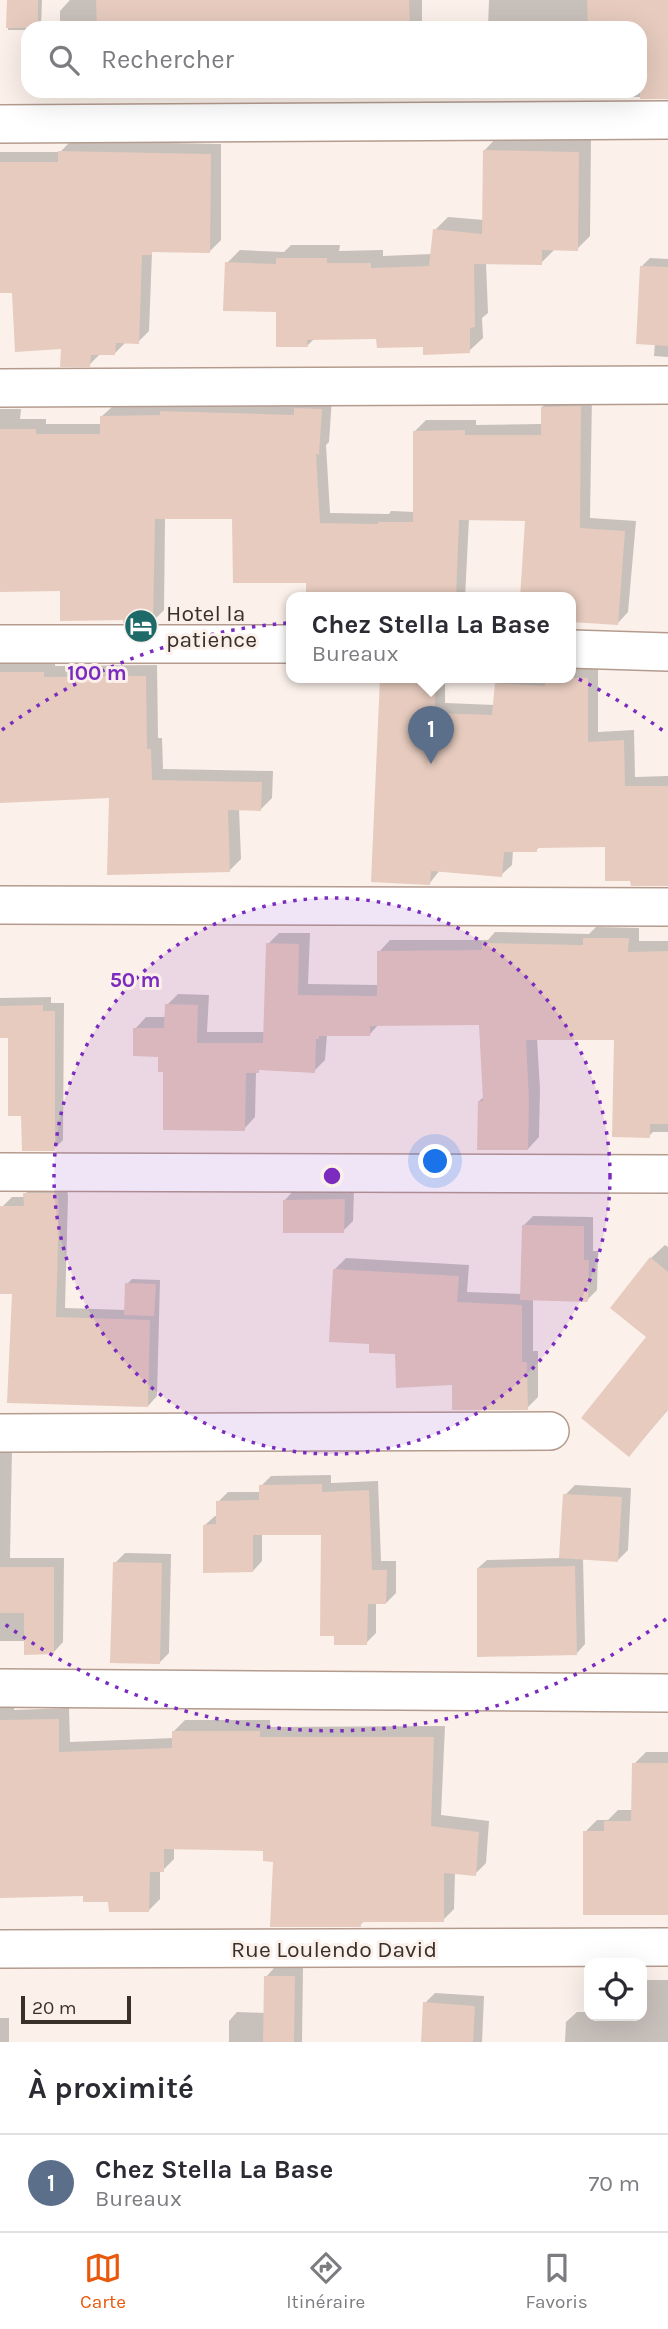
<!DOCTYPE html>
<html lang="fr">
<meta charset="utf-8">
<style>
body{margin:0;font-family:Karla,sans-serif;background:#f7f7f7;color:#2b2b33}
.controls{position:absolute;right:21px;bottom:21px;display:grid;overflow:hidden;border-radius:14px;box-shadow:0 7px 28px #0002}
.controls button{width:63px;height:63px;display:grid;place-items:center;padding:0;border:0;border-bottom:2px solid #e1e1e2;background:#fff;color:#2b2b33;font:35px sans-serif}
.scale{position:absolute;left:21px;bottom:18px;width:110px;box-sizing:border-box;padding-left:7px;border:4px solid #3a302a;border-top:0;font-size:19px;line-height:24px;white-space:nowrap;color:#3a302a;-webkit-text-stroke:5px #fbf0ea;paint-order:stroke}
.you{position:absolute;left:436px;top:1162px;width:24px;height:24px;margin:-18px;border:5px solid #fff;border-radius:50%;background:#1a73e8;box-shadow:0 0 0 10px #1a73e833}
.badge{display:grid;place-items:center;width:46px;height:46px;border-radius:50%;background:#ea580c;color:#fff;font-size:23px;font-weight:700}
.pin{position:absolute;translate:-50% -58px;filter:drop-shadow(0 2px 4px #0008)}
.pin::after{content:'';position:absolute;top:37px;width:24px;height:21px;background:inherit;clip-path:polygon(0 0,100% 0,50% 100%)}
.popup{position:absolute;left:286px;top:592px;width:290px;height:91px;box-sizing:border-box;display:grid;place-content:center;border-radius:14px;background:#fff;filter:drop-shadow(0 2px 5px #0005);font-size:23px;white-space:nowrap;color:#7c7c81}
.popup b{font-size:26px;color:#2b2b33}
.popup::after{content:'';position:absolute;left:50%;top:100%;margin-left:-14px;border:14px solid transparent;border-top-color:#fff}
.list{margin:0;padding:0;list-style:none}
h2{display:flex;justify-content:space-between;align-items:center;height:91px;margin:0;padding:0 28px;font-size:30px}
h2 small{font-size:23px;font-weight:400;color:#7c7c81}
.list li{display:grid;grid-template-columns:46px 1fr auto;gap:21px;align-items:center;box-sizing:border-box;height:98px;padding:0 28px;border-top:2px solid #e1e1e2}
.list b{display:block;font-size:26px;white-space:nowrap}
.list p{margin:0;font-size:23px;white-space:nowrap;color:#7c7c81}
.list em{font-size:23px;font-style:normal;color:#7c7c81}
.icon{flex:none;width:38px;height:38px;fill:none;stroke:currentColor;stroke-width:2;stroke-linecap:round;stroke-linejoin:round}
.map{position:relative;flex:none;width:668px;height:2042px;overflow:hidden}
.search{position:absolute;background:#fff;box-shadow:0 7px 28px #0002;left:21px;right:21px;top:21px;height:77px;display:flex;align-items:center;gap:18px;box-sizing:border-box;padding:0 24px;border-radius:21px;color:#7c7c81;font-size:26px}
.sheet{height:189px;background:#fff}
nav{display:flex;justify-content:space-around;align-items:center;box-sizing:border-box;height:98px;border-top:2px solid #e1e1e2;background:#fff;font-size:19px;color:#7c7c81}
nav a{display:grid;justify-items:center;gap:4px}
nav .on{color:#ea580c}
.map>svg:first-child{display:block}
.shadow{fill:#0003}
.building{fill:#e6cbbe}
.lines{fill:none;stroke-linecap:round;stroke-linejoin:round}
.minor-casing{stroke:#b49b8e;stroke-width:40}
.minor{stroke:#fff;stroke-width:37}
.ring{fill:none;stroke:#7b2cbf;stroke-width:3.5;stroke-dasharray:3.5 7}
.labels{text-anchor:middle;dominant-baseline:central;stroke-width:6;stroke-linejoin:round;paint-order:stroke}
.poi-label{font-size:23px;fill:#3a302a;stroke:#fbf0ea;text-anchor:start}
.street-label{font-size:23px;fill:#3a302a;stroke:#fbf0ea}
.centre{fill:#7b2cbf;stroke:#fbf0ea;stroke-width:3.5}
.ring-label{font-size:21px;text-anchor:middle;font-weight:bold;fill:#7b2cbf;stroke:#fbf0ea;stroke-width:6;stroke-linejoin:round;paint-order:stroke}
</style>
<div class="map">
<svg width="668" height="2042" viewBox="0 0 668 2042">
<rect width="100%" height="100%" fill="#fbf0ea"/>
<path class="shadow" d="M9,0H42L41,26L39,28H28V30H8Z
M70,0H422V28H60V11Z
M489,0H668V97H633V91H640V28H488Z
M77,91H123L119,95L77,96Z
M508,91H553L549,95L508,93Z
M497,137L591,140L590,236L577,249L554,250L541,263H486L488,313L482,318L483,338L469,351L378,338H315L307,346L278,311L227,263L240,250L284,252L291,245H340L339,251L383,250V256L432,254L435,230L448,217L484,220V151Z
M71,141L221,144V240L210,251L152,252L149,331L138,342H126L115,353H101L89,365L63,347L14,291H0V152H60Z
M650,258L668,259V357L654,356L655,343L642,266Z
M553,396H592L590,518L636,521L628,612L617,624L571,609V598L527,519L469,518L465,598H308V582L234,517H165L164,610L153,621L124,618L62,590H0V409H21L20,419H46V424H102L101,417L113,406L332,398L329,442L326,445L330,513L389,514L391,511L415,512V431L426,420H476V425L542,424V407Z
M55,661V666L157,665L158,738H162L163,769L273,771L272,798L261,809H239L241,859L229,871L111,796L0,801V662Z
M571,664L598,665V732L634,730L635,777L668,776V884L607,845L541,846L536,850H513L512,865L501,875L440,870L429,884L381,678H445V703L495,705L496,684L502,678H571Z
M596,927L639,928V941H668V1132H653L649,1136L616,1039L537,1038L540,1089L539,1137L528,1149L479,1101L484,1097L481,1023L379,1024L370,1034L327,1035L325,1060L314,1071L262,1068L256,1071L255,1117L244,1129L165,1070L160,1055L135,1029L146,1017H166L167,1005L178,994L209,995L207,1032H265L268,944L279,933H310L308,984L379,985V952L390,940H488L495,932L589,934Z
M51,997V1003H64L63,1140L54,1149L23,1115L10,1036L0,1037V998Z
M35,1184H66L68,1196L65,1308L126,1310L127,1284L132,1279L160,1280L157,1396L148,1406L14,1292H0L2,1207L12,1197H25V1194Z
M294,1190H354L353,1221L343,1231L285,1200Z
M533,1216L593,1217V1251H598L597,1290L587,1300L533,1298V1351H538V1397L527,1408L454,1383L397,1352L371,1343L335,1269L346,1258L469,1265L467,1292L522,1294L523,1226Z
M665,1245L668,1247V1410L629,1455L649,1336L651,1258Z
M0,1447L12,1448L10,1558H64L63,1642L53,1653L26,1641H0Z
M331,1475V1483L378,1481L381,1561H396V1593L386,1603L376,1602V1633L366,1643L323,1534H262V1561L253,1571L205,1525L215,1516H218V1502L228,1492H261V1486L271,1476Z
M575,1485L631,1488L628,1550L618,1560L583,1558L585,1644L577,1653L478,1568L487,1560L561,1558L565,1495Z
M125,1553L171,1554L169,1653L159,1663L115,1563Z
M0,1703H14V1710L69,1708L70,1742L174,1738V1731L185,1720H270V1727L445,1726L441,1815L489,1821L486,1863L475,1874L455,1872L454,1909L443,1920H365L360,1925L275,1861L265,1849L174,1848V1859L163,1870H160V1899L149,1910L85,1894L0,1896Z
M646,1752H668V1914L585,1832L597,1820H608L618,1810H633L634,1764Z
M274,1968H303L302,2042H229V2021L237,2012L265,2013L266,1977Z
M642,1980H668V2042H565L566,2022L577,2012H589V2016H642Z
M435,1993L484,1996L482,2042H422L425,2003Z
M0,2018H9V2042H0Z"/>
<path class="building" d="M7,0H38V28H6Z
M96,0H409L410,28H97Z
M587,0H668V99H640V28H588Z
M483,150L579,152L578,251L542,250V265L474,264L475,327L470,328V353L423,355V347L377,348L376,339L307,340L308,347H276V312L223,311L225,262L276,264V258H327V263H371V268L429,266L433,229L482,234Z
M58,151L211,154L210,253L152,252V255H142L139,344L116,343L115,355H91L90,367H60L61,349L15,352L12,293H0V162H58Z
M640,266L668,267V346L636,344Z
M581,406L580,528L625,531L618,625L571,622V598H520L525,521L459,520L456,598H306V583H233L232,519H155L153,623H123V620L60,621V591L0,592V429H36V434H100V416L160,415V411L294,415V408L322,409L319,455L316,454L320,523L378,524V522H413V431L465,430V435H541V407Z
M0,672H44V677L146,676L147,749H151L152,780L262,782L261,811L228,810L230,872L107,875L109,798L0,803Z
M380,678H435V713L492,715L495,683L545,686V678H588V742L624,740L625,786H668V886H631L630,881H605V847L537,848V852H504L502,877L431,871L430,885L371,882Z
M583,938H629L628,952L668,951V1124H650V1138L612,1137L614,1040H526L529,1101L528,1150H477L478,1101H483L479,1025L370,1026V1036H319V1039H316L315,1073L259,1070V1073H246L245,1131L163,1130V1072H158V1057L133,1056V1028H164L165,1004L198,1005L197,1043H263L266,943L299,944L298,995L377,996V951L482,950V943L583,945Z
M43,1005V1011H55V1151H22L21,1116H8V1038H0V1006Z
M23,1193H57L59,1207L56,1317L150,1320L148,1407L7,1403L12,1294H0V1206H24Z
M345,1199L344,1233H283V1200Z
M522,1225L584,1226V1260H589L588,1302L520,1300Z
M650,1257L668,1272V1409L629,1457L581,1418L646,1337L610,1308Z
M333,1269L459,1276L457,1302L522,1305V1362H527L528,1410H452V1385L396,1388L395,1354L369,1353V1344L329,1342Z
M125,1283L156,1284L154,1316L124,1315Z
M322,1484V1492L369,1490L372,1570H387L386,1604H368L367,1645H334V1636H320L321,1535H253V1572L203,1573V1525L216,1524V1501L259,1500V1485Z
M563,1494L622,1497L618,1562L559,1558Z
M113,1562L162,1563L160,1664L110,1663Z
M575,1566L577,1655L477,1657V1568Z
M0,1567H54V1654L24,1655V1613H0Z
M59,1719V1752L172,1748V1731H260V1737H434L431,1826L479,1832L476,1876L444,1873V1922H361V1927H270L273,1862L263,1861V1851L164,1849V1872H150L149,1912H109L108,1902H83V1896L0,1898V1720Z
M632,1763H668V1915H583V1831H604V1821H631Z
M264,1976H295L294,2042H263Z
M423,2002L475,2006L473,2042H421Z"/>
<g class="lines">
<g class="minor-casing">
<path id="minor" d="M0,124L668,120
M0,388L668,385
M0,644H291
M571,649L668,652
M0,905L668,907
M0,1172L668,1174
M0,1433L550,1431
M0,1688L668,1693
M0,1949L668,1947"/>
</g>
<use href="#minor" class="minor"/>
</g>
<circle cx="332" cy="1176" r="278" fill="#7b2cbf" fill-opacity=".12"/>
<g class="ring">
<circle cx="332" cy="1176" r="278"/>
<path d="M666 1619A555 555 0 0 1 2 1622M2 730A555 555 0 0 1 666 733"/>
</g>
<defs>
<g id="hotel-disc" transform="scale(1.75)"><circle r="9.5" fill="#1e6a68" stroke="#fbf0ea"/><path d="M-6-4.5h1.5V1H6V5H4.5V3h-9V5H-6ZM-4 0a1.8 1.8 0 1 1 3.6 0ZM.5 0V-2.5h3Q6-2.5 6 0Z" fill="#fff"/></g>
</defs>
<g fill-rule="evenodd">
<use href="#hotel-disc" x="141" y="626"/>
</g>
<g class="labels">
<g class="poi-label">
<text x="166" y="613">Hotel la<tspan x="166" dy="26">patience</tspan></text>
</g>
<g class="street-label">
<text x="334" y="1949">Rue Loulendo David</text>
</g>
</g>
<circle cx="332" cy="1176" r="10" class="centre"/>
<g class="ring-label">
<text x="97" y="680">100 m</text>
<text x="135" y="987">50 m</text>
</g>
</svg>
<div class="controls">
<button><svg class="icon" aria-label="locate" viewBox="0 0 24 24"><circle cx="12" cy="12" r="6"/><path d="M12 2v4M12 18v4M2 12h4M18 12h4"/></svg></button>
</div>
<div class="scale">20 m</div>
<div class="you"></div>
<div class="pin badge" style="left:431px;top:764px;background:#5c6f8a">1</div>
<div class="popup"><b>Chez Stella La Base</b>Bureaux</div>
<div class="search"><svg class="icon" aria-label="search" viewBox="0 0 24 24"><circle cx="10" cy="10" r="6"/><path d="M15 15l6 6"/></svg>Rechercher</div>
</div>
<section class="sheet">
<h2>À proximité<small></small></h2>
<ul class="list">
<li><span class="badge" style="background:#5c6f8a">1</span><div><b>Chez Stella La Base</b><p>Bureaux</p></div><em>70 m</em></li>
</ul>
</section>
<nav>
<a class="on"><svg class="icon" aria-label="map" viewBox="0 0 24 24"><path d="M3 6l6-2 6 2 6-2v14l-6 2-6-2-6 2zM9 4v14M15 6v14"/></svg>Carte</a>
<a><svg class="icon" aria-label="directions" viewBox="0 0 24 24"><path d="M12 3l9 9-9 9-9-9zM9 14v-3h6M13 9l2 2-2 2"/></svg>Itinéraire</a>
<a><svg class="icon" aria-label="saved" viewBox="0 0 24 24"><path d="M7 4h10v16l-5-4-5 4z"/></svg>Favoris</a>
</nav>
